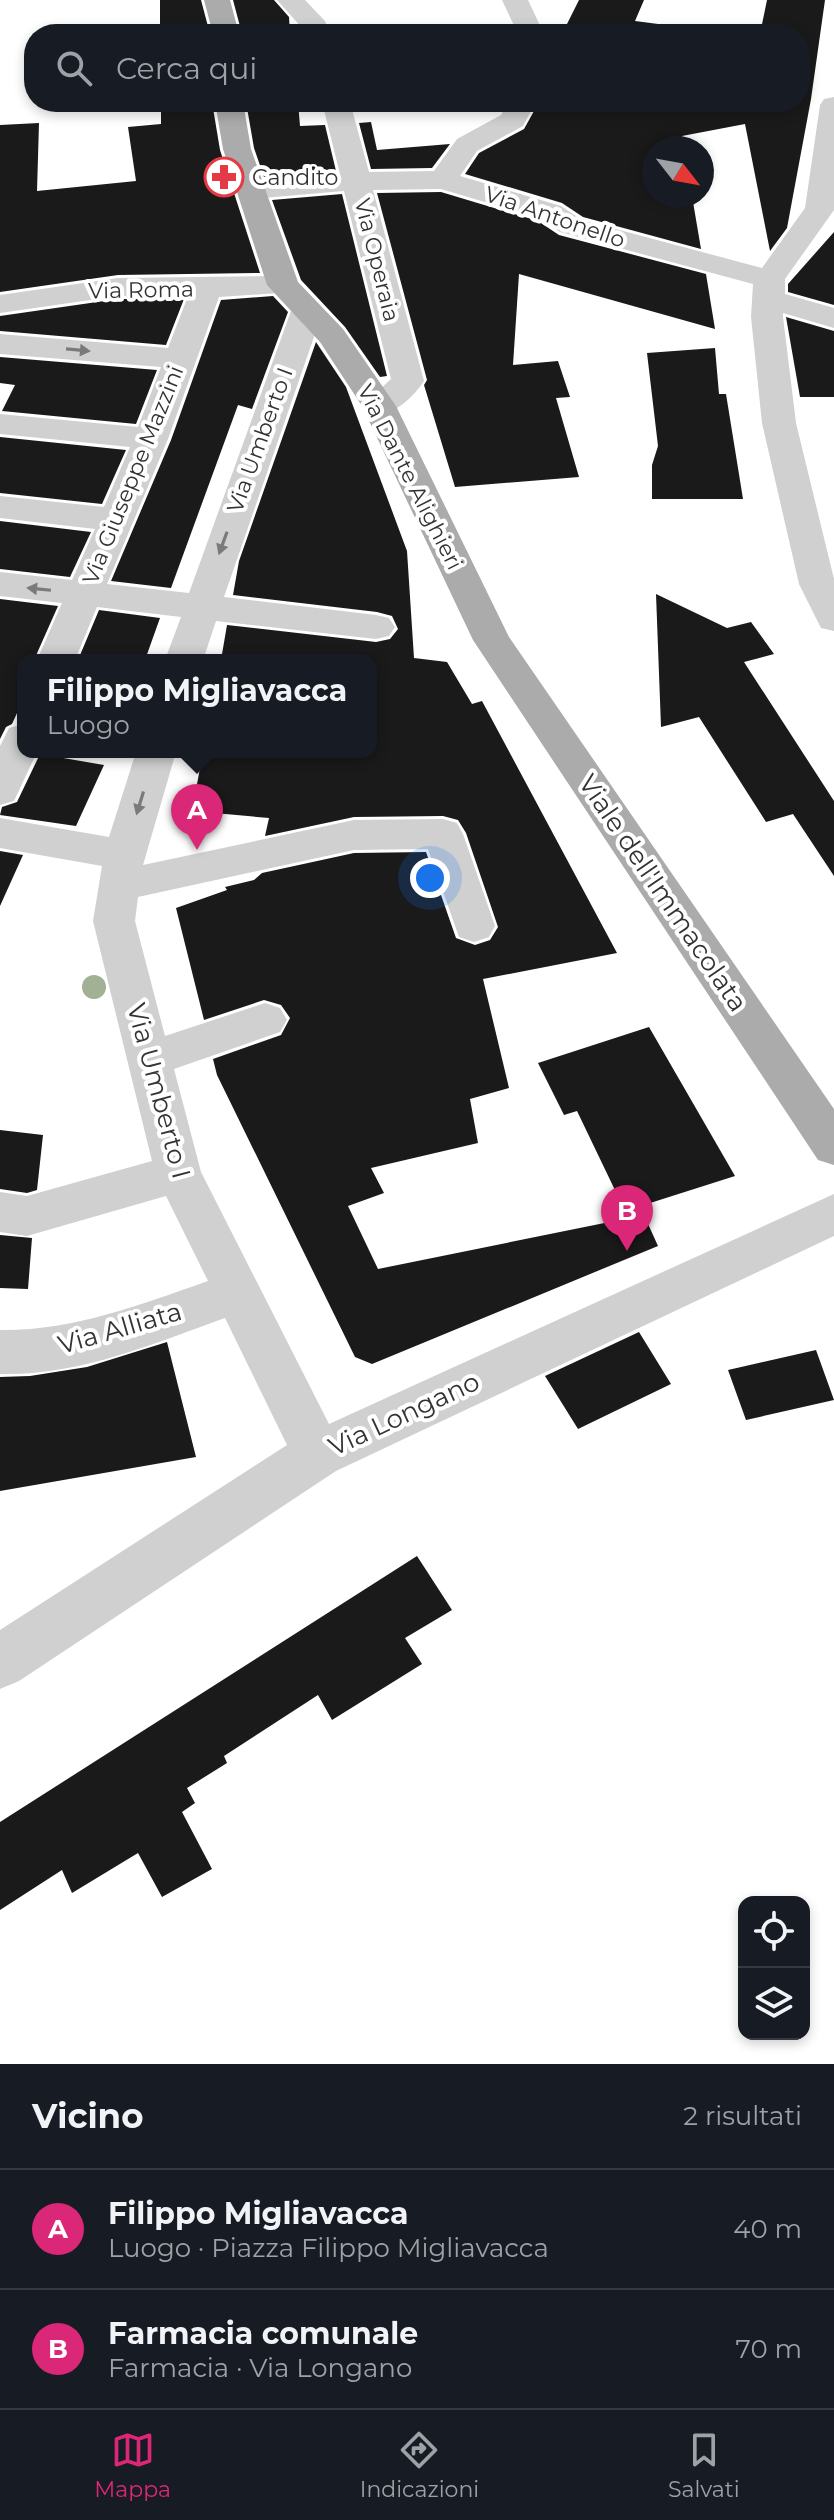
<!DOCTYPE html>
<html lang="it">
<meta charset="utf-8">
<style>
body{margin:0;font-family:Montserrat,sans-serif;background:#20242c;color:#f1f3f6}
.controls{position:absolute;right:24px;bottom:24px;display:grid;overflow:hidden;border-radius:16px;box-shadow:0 4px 12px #0003}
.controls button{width:72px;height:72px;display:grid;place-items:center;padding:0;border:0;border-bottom:2px solid #363941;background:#171b24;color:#f1f3f6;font:40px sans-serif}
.compass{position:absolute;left:642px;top:136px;width:72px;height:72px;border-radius:50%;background:#171b24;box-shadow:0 4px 12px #0003;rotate:121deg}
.you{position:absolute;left:430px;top:878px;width:28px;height:28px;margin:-20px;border:6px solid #fff;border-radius:50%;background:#1a73e8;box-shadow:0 0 0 12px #1a73e833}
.badge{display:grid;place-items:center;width:52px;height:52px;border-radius:50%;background:#db2777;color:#fff;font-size:26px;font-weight:700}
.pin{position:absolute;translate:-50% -66px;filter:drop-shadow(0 2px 4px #0008)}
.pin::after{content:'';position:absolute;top:42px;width:28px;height:24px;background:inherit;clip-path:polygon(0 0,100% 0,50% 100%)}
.popup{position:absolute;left:17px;top:654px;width:360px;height:104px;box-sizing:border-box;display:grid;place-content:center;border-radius:16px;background:#171b24;filter:drop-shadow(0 2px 6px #0005);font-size:26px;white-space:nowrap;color:#9ea1a6}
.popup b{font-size:30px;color:#f1f3f6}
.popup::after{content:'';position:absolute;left:50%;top:100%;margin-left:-16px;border:16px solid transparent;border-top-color:#171b24}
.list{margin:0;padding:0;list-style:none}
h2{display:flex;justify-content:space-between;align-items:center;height:104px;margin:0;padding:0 32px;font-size:34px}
h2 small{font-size:26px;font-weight:400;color:#9ea1a6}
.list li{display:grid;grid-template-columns:52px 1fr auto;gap:24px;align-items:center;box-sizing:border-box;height:120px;padding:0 32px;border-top:2px solid #363941}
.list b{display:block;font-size:30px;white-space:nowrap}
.list p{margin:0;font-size:26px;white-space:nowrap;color:#9ea1a6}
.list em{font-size:26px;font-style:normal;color:#9ea1a6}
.icon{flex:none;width:44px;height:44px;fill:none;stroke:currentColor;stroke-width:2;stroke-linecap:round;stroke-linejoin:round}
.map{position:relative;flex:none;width:834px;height:2064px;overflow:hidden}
.search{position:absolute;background:#171b24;box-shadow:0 4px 12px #0003;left:24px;right:24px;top:24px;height:88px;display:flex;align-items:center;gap:20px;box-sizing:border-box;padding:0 28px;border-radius:32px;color:#9ea1a6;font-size:30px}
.sheet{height:344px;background:#171b24}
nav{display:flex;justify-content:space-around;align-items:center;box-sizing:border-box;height:112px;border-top:2px solid #363941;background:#171b24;font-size:22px;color:#9ea1a6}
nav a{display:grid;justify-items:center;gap:4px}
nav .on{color:#db2777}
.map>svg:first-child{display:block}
.building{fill:#1a1a1a}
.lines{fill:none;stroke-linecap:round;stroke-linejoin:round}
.minor{fill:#d0d0d0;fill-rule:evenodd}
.major{fill:#ababab;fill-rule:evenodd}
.tree{fill:#a2b095}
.oneway{fill:#7a7a7a}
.labels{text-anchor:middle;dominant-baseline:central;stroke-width:8;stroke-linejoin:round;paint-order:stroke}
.far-poi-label{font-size:22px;fill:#333;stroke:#fff;text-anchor:start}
.far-street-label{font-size:22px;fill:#333;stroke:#fff}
.street-label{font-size:26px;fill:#333;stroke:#fff}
</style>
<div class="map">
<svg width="834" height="2064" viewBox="0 0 834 2064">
<rect width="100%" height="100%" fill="#fff"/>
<path class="building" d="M160,0H201L210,34H160Z
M233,0H274L289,17L290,34H242Z
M579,0H644L635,21L658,24L655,34H562Z
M767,0H825L811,99L787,228L770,251L745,124L682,136L684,148H654V196H692L701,249L583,217L562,203L465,174L479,153L524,129L539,102H800V34H760Z
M161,102H212L220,150L260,273L118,275L0,292V125L39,123L37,191L136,181L128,127L161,124Z
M246,102H298L300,126L325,125L336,171L264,177L254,148Z
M371,122L377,150L450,144L432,168L371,169L359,123Z
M441,192L538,221L559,235L706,274L715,329L519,274L513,365L558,361L570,397L556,398L579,477L455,487L424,385L427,380L377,193Z
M342,194L387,376L380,377L345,327L301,280L272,200Z
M834,232V305L788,292V284Z
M273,296L288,312L252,409L238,405L171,588L111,581L171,440L221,300Z
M118,299H184L166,345L0,331V316Z
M786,317L834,331V397H800Z
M316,342L346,387L407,551L414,658L447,662L472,704L482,701L617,953L483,979L509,1088L470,1099L478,1143L371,1168L384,1193L348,1206L378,1269L644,1215L658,1246L372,1364L355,1357L217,1075L213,1059L281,1035L290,1018L281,1005L264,1000L204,1020L176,908L227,890L225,887L254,880L262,873L354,853L426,852L456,938L475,945L490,940L498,927L466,833L458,820L443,816L354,817L265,836L269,818L192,811L203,752H371V660H221L227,625L376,642L390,639L398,629L392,616L377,612L233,595L239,561Z
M715,348L719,394H726L743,499H652V465L658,446L647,353Z
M0,357L157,370L136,424L2,411L15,385L0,383Z
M0,437L126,450L102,504L0,493Z
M0,521L91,532L70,577L0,569Z
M656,594L727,628L751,622L774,654L744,662L834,801V876L793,814L766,822L699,717L661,727Z
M0,599L58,606L34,660H23V700L12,724L6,727L0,739Z
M99,610L160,618L145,660H78Z
M40,754L104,765L76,826L0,815L2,807L17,802Z
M0,851L23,855L0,906Z
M649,1027L735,1176L625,1211L577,1111L564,1115L538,1063Z
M0,1130L43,1135L37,1190L27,1193L0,1189Z
M0,1235L32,1238L28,1289L0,1288Z
M639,1332L671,1384L578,1429L545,1376Z
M167,1342L196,1457L0,1491V1377L30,1376L87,1367Z
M816,1350L834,1400L746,1420L728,1370Z
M417,1556L452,1610L405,1638L422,1664L332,1720L318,1695L224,1756L227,1763L187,1788L195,1803L182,1812L212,1869L162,1897L138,1853L72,1893L62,1870L0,1910V1822Z"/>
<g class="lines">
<path class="minor" d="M277,0H305L325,21L330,34H304L303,29Z
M502,0H528L544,34H518Z
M834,97V210L785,279V294L834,308V328L783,313V317L796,423L834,579V631L821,628L799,584L762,423L751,317L753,284L560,232L539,218L441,189L373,190L424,381C411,400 391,419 367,413L362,406L391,379L344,191L251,199L241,196L236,190L241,184L251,181L340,174L322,102H350L369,172L434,171L457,139L501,115L508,102H536L523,126L477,151L460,176L561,206L582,220L762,268L805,208L820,105L824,99Z
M283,276L294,278L299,285L294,292L219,297L168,439L107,584L189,593L291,311L296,304L307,302L318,304L323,311L224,597L376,615L389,618L395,627L389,636L376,639L216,621L203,660H165L181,617L97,607L75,660H37L62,603L0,596V572L72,580L95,529L0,518V496L104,507L130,447L0,434V414L138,427L161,367L0,354V334L168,348L188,296H118L0,313V295L118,278Z
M23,724V752H37L14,801L0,805V746L9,728Z
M136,752H176L143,865L354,820L443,819L457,823L463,834L495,926L489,937L474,942L459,937L428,849L354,850L138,897L135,921L165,1036L265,1003L280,1008L287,1020L280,1032L174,1069L201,1172L329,1424L834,1194V1236L336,1471L19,1681L0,1689V1630L287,1445L225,1318C152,1344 79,1376 0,1374V1330C72,1331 140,1305 208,1281L166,1196L27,1236L0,1232V1192L27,1196L152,1161L93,921L102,866L0,848V818L109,837Z"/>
<path class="major" d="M204,0H230L239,34H213Z
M215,102H243L251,149L298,282L343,329L396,406L509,637L834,1109V1165L818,1160L473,640L362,406L320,342L267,285L223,149Z"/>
</g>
<circle class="tree" cx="94" cy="987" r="12"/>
<defs><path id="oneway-solid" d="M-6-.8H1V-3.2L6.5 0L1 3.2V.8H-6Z" transform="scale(2)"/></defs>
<g class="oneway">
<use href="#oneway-solid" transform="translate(78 350) rotate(5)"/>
<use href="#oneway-solid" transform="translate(223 543) rotate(110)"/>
<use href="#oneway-solid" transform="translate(39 589) rotate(-174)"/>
<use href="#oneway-solid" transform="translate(140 803) rotate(107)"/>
</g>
<defs>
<g id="pharmacy-ring" transform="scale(2)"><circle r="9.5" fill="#fff" stroke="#e63946" stroke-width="1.5"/><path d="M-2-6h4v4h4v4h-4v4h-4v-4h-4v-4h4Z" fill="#e63946"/></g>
</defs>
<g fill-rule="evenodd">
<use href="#pharmacy-ring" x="224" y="177"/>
</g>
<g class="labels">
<g class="far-poi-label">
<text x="252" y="177">Candito</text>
</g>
<g class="far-street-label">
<text transform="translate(555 217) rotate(19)">Via Antonello</text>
<text transform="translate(377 260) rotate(76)">Via Operaia</text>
<text transform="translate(141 290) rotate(-1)">Via Roma</text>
<text transform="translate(260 440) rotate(-70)">Via Umberto I</text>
<text transform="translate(133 475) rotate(-68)">Via Giuseppe Mazzini</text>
<text transform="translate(410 477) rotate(63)">Via Dante Alighieri</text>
</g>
<g class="street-label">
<text transform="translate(663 893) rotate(56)">Viale dell'Immacolata</text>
<text transform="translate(159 1091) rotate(75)">Via Umberto I</text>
<text transform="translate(120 1328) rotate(-16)">Via Alliata</text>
<text transform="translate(404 1414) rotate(-25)">Via Longano</text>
</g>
</g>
</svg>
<div class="controls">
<button><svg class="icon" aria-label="locate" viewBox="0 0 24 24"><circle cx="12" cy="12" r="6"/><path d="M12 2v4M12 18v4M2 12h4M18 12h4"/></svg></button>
<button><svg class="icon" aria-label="layers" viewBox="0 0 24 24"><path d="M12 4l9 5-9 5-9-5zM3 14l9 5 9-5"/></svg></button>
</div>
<svg class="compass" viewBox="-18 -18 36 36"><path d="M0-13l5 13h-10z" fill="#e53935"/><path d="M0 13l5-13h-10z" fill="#9ea1a6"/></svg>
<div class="you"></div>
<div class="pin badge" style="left:197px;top:850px">A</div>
<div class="popup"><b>Filippo Migliavacca</b>Luogo</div>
<div class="pin badge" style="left:627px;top:1251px">B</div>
<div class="search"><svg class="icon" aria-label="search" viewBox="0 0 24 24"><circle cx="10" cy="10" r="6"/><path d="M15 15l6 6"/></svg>Cerca qui</div>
</div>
<section class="sheet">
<h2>Vicino<small>2 risultati</small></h2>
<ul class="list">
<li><span class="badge">A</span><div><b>Filippo Migliavacca</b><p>Luogo · Piazza Filippo Migliavacca</p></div><em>40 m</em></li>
<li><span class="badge">B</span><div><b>Farmacia comunale</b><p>Farmacia · Via Longano</p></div><em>70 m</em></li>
</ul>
</section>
<nav>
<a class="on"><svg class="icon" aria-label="map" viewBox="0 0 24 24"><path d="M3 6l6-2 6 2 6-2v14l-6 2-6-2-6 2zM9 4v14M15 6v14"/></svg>Mappa</a>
<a><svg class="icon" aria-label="directions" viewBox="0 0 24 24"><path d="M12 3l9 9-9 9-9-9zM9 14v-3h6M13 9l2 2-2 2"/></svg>Indicazioni</a>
<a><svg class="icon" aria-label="saved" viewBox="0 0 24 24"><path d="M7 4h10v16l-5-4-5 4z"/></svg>Salvati</a>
</nav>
